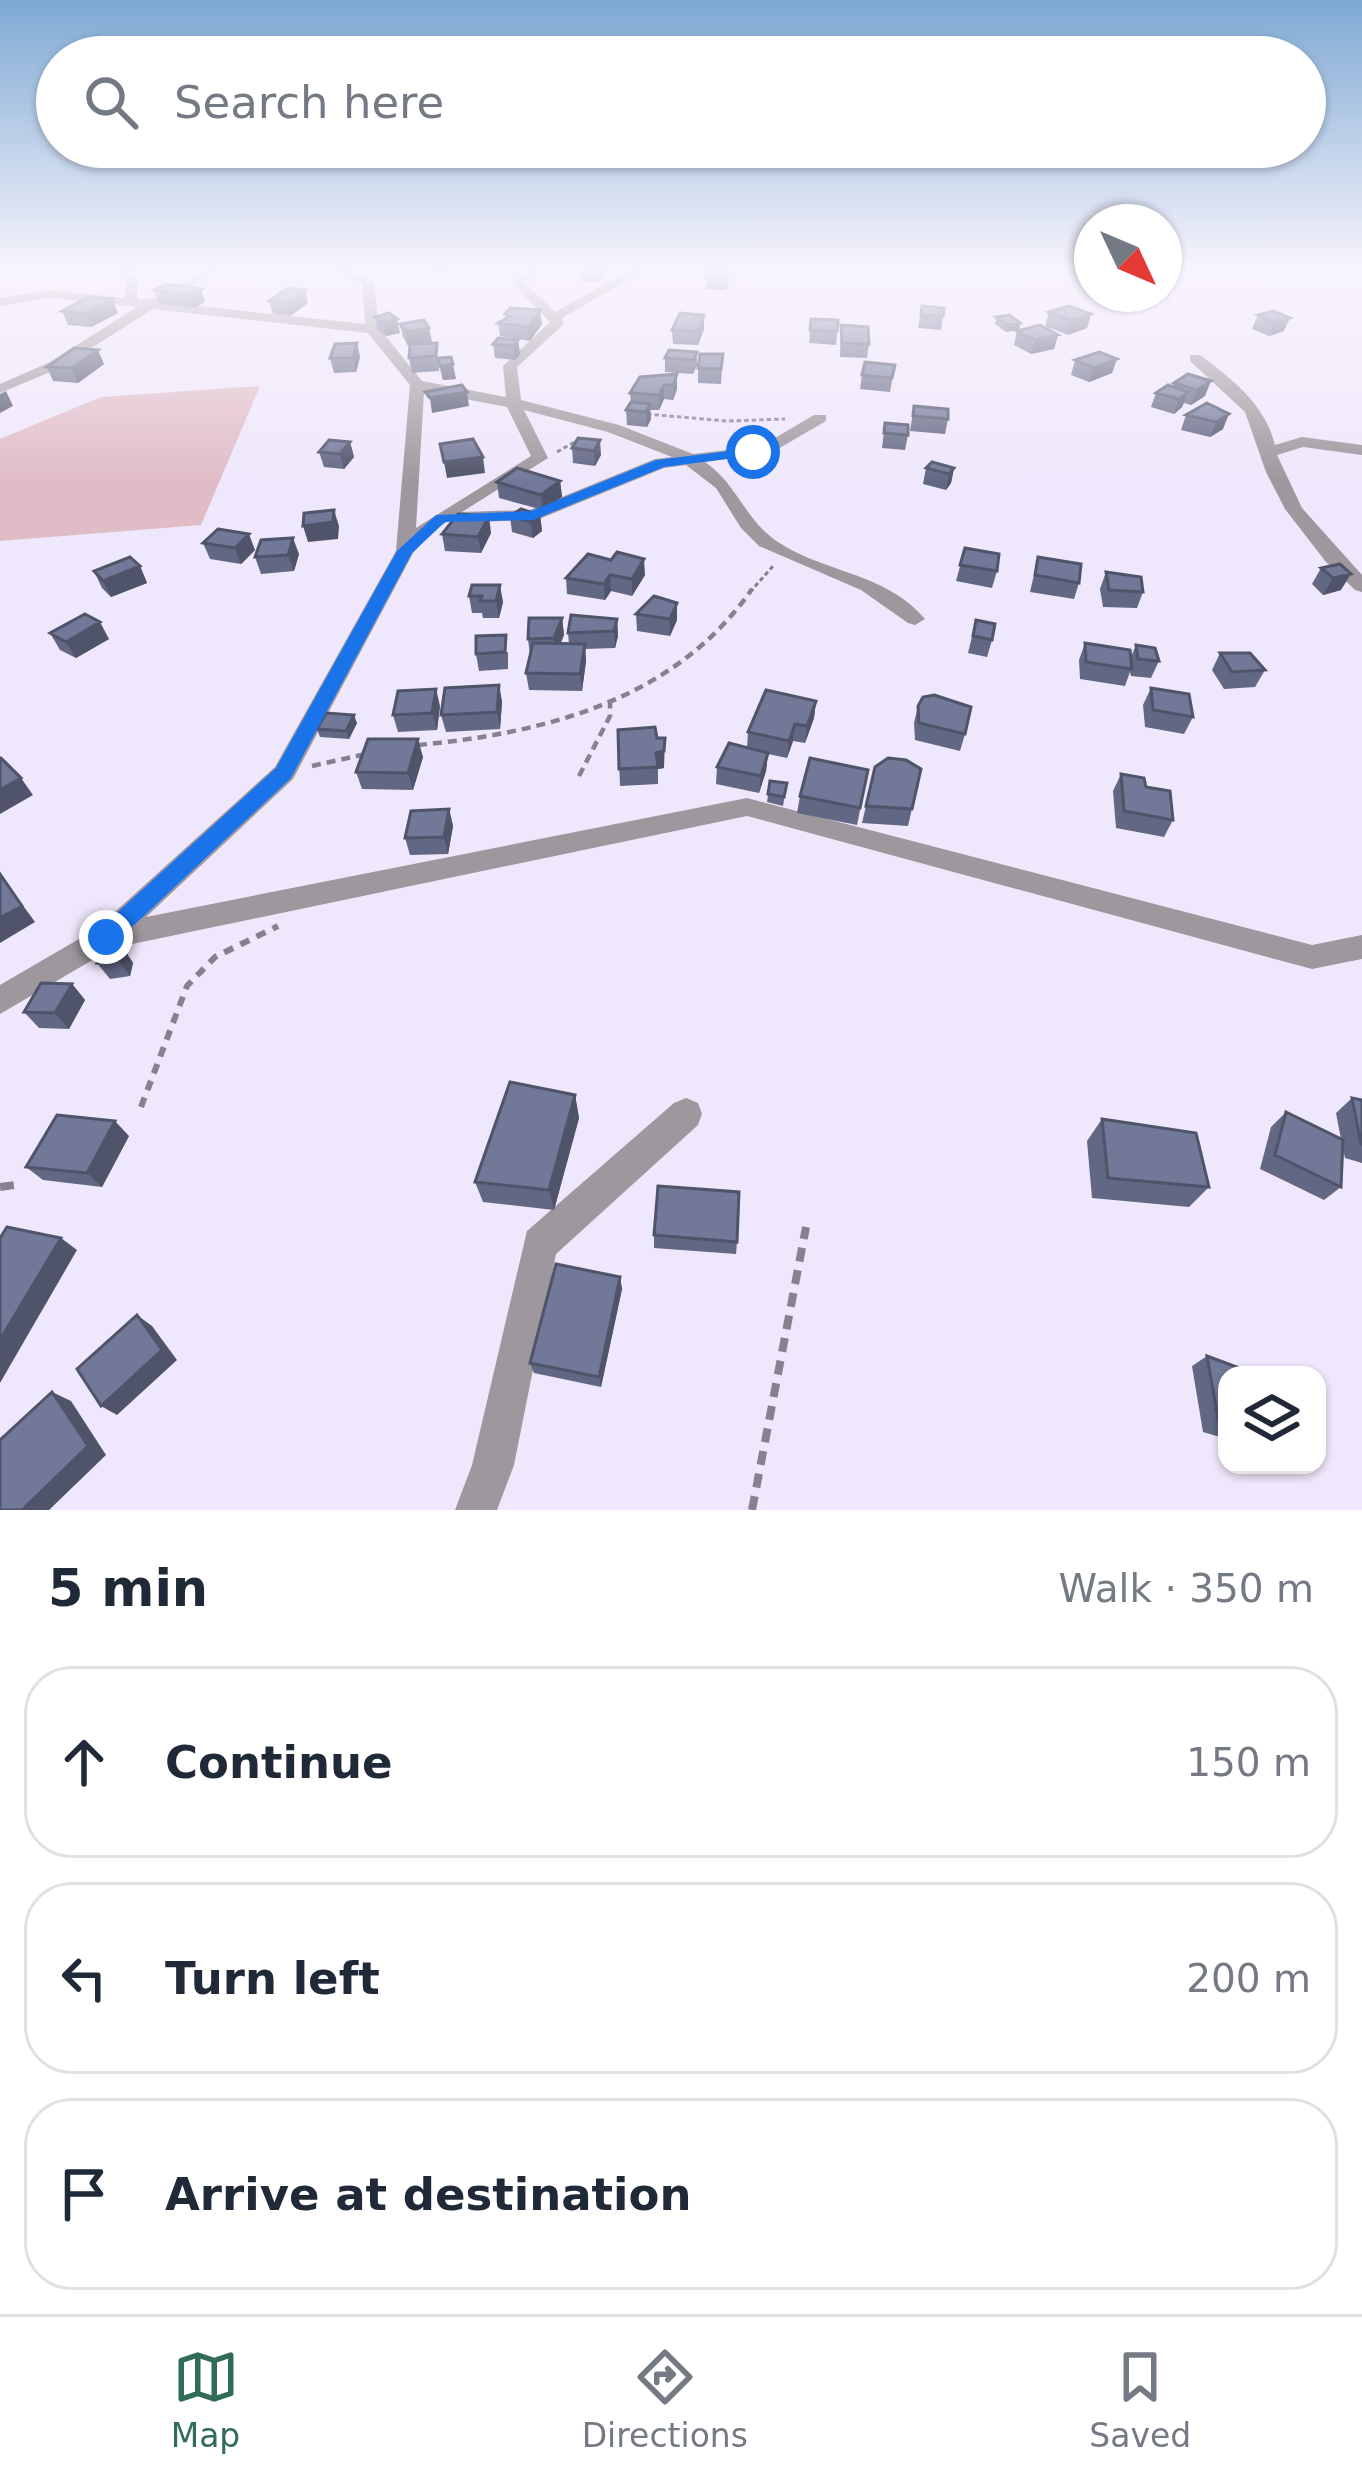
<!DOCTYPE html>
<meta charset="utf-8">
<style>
body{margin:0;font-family:"DejaVu Sans",sans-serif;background:#f2f2f3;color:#1f2937}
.controls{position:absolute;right:36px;bottom:36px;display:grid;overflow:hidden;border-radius:24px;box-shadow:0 3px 9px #0004}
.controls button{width:108px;height:108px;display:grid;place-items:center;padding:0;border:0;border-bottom:3px solid #e0e1e3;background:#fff;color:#1f2937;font:60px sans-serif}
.compass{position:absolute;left:1074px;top:204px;width:108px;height:108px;border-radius:50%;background:#fff;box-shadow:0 3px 9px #0004;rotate:134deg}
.stop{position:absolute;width:36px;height:36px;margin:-27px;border:9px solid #1a73e8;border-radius:50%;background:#fff}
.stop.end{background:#1a73e8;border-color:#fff;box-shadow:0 3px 12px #0008}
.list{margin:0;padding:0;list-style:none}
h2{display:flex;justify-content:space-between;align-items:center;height:156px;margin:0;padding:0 48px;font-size:51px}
h2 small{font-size:39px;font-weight:400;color:#747a83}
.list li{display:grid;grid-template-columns:78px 1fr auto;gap:36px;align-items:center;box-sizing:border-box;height:192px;margin:0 24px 24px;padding:0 24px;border:3px solid #e0e1e3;border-radius:48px}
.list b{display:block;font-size:45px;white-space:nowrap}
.list em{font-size:39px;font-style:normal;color:#747a83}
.icon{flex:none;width:66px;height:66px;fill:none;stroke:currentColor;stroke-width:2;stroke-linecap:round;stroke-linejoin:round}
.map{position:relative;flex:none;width:1362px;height:1510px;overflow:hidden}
.search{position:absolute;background:#fff;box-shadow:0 3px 9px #0004;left:36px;right:36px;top:36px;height:132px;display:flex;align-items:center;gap:30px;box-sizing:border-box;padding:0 42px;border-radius:66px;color:#747a83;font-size:45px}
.sheet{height:804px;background:#fff}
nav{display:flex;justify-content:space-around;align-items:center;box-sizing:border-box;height:168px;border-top:3px solid #e0e1e3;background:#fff;font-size:33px;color:#747a83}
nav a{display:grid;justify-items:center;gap:6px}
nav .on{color:#316c56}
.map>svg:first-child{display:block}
.green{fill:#e0bcc6}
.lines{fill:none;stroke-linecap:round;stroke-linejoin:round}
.path-far3{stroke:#86818e;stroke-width:3;stroke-dasharray:4.5 3;stroke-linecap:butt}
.path-far2{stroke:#86818e;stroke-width:4.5;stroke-dasharray:9 6;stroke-linecap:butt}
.path-far1{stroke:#86818e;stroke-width:6;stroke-dasharray:10 8;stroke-linecap:butt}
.path{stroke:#86818e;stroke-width:8;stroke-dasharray:14 9;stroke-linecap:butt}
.minor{fill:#9e979d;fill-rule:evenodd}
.wall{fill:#626783}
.shaded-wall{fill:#50546a}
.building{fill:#727898;stroke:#50546a;stroke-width:3}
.route{fill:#1a73e8}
</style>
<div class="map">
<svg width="1362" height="1510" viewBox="0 0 1362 1510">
<rect width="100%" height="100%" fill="#efe7fb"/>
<path class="green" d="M260,386L201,525L0,541V439L101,397Z"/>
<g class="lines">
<path class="path-far3" d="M647,414L726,421L785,419
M557,452L578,440
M750,592L773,566"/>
<path class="path-far2" d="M418,745C546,733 675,700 752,589
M312,766L366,754
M579,776L610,716V699"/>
<path class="path-far1" d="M141,1107L187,986L215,957L278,926"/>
<path class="path" d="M0,1187L15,1185
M752,1510L806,1227"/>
<path class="minor" d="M120,270H133L138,276L137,299C165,303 189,270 220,270L163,302L365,324L362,284L334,270H351L374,282L379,328L422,381L506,397L503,366L550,322L512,283L523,270H536L525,283L555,312L631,270H646L562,318L563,325L517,367L521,400L619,425L693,454L761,446L814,415H826V421L771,453L705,462C736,483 745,519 775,540C822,573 886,572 925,619L915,625L908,623L861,590L759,546L741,528L716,488L686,465L664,468L539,519L460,523L452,519L435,529L413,553L293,779L146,917L747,798L1312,945L1362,935V959L1312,969L747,816L113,948L0,1014V985L96,929L275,767L396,551L410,385L368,333L153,309L60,368L0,393V384L50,362L137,307L51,298L0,306V298L51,290L124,298L126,277ZM424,391L507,407L531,456L416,528ZM524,410L608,432L672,457L655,459L530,510L462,512L548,458Z
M1190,355H1200C1232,379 1265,404 1275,445L1302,437L1362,445V455L1303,447L1277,455L1302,508L1362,575V592L1355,590L1326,562L1285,509L1266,472L1245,412L1190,361Z
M686,1098L698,1103L702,1114L698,1125L556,1254L514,1465L497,1510H455L472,1465L527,1231L674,1103Z"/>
</g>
<path class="wall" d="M430,270H450L447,274L430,273Z
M580,270H604V276L599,282L580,281Z
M709,270H729V280L726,290L706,289V276Z
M201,289L205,302L194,308L159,304L154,290Z
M269,301L308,303L290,316L273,314Z
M922,306L943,316L941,330L918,328Z
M62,311L118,313L91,327L68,325Z
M1273,311L1284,331L1269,336L1252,329L1258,315Z
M1049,312L1091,314L1087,328L1068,335L1045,326Z
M505,314L542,324L530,341L500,336L498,323L506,318Z
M704,315V329L698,345L673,344L672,330Z
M375,317L400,333L386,336L378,331Z
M996,317L1020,323L1019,330L1006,332L995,324Z
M811,319L838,320L836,345L809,343Z
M400,324L432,342L419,344L439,358L456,379L443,380L439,365V371L412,373L409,358L410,345L408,346L403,337Z
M841,325L869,344L867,358L840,357Z
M1017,331L1058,335L1054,349L1031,354L1014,345Z
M518,340L520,354L515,360L495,358L493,344Z
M357,343L360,357L356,372L334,373L330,358Z
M697,352V366L693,374L665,372V358Z
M723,354L721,384L698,383V368Z
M1117,359L1112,373L1089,382L1071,375L1075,360Z
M104,364L78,383L53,381L47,367Z
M895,365L890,392L860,389L862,375Z
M677,374V389L673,400L664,399L659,410H650L651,419L647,427L627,425L626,410L631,402L630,393Z
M1188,374L1205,396L1191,405L1184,403L1182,407L1174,414L1151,407L1156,393L1172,387L1174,383Z
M1207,403L1223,429L1210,437L1181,430L1186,415Z
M914,406L948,419L945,434L910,431Z
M885,423L908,435L905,450L882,448Z
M578,438L601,455L595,466L573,463L572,448Z
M350,442L354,457L344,469L324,467L319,452Z
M770,447L766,472L734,469L735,453Z
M926,468H954L951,483L946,490L923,484Z
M560,481L562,497L543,510L499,498L497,482Z
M540,515L542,531L533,538L512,532L510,516Z
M491,533L481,553L445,551L442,534Z
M203,543L255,550L241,564L210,559Z
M965,548L997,571L992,588L956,581Z
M299,554L294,571L261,574L255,557Z
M588,554L645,575L632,596L611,591L605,600L567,594L566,578Z
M1038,557L1079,583L1074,599L1030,592Z
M1340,564L1341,590L1323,595L1312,584L1321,568Z
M140,566L147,583L111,597L102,588L94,571Z
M1106,572L1143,592L1137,608L1103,607L1100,589Z
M472,585L503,602L499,618H483L482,613H472L469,596Z
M636,614L677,620L670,636L637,631Z
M562,618L564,635L560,643L569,644L568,633L617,619L618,636L615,648L585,649L586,661L582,691L529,690L526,673L530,655L528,639Z
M976,620L992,640L987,657L968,653Z
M50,633L109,639L76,658L60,650Z
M1085,643L1131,657L1136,645L1159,661L1151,678L1131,676L1130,672L1125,686L1080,679L1079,660Z
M508,652V669L479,671L476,654Z
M1220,653L1265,670L1255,687L1224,689L1212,670Z
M499,685L502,702L500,729L446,732L441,715Z
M1151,688L1193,717L1184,734L1145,727L1143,705Z
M816,701L814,718L805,743L793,741L787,758L768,754L766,771L759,793L716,784L717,767L747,748L748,732Z
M440,706L437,730L398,732L393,715Z
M918,706L965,734L960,751L915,740L914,723Z
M357,723L349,739L320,737L317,729Z
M618,730L664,768L658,769V784L620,786Z
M423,757L413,790L362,789L356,772Z
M875,767L921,769L908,826L862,823Z
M868,770L857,825L797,813L800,796Z
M1121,774L1146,787L1173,820L1164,837L1116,828L1113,791Z
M770,781L787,783L783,806L767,802Z
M449,809L453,826L448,854L410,855L405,838Z
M122,946L133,963L130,976L110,979L97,963Z
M72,984L85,1000L69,1029L39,1028L24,1012Z
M575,1095L579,1118L554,1210L483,1202L475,1182Z
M1352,1098L1362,1100V1163L1345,1158L1343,1149L1341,1187L1324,1200L1260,1169L1271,1127L1286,1112L1341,1139L1336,1113Z
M1102,1119L1209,1187L1189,1207L1092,1198L1087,1141Z
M129,1136L102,1187L43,1180L26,1167Z
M654,1235L737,1242L736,1254L654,1248Z
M620,1277L622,1289L601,1387L534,1373L530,1363Z
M1207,1356L1227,1375V1439L1203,1432L1192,1366Z"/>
<path class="shaded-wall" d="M598,270H604V276L599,282Z
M201,289L205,302L194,308L189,295Z
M305,290L308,303L290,316L286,303Z
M112,299L118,313L91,327L86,314Z
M540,310L542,324L530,341L528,327Z
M1091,314L1087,328L1068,335L1072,321Z
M704,315V329L698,345L699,331Z
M1290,318L1284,331L1269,336L1275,322Z
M397,319L400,333L386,336L383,323Z
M1020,323L1019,330L1006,332L1007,325Z
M429,328L432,342L408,346L406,332Z
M1058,335L1054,349L1031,354L1035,340Z
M518,340L520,354L515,360L514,346Z
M357,343L360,357L356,372L353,358Z
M98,350L104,364L78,383L72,368Z
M1117,359L1112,373L1089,382L1094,368Z
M453,364L456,379L443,380L440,366Z
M677,374V389L673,400V385Z
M1211,381L1205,396L1191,405L1197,390Z
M664,385V399L659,410V395Z
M6,391L13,406L0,413V394Z
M467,392L469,406L432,413L430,398Z
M1188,392L1182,407L1174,414L1179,399Z
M650,404L651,419L647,427L646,412Z
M1229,414L1223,429L1210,437L1216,422Z
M600,440L601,455L595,466L594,451Z
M350,442L354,457L344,469L340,454Z
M483,457L485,473L447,478L444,462Z
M954,468L951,483L946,490L949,474Z
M560,481L562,497L543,510L541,495Z
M334,510L339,526L338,539L308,542L303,526Z
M540,515L542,531L533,538L531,522Z
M489,516L491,533L481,553L478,537Z
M249,534L255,550L241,564L235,548Z
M293,538L299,554L294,571L288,555Z
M644,559L645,575L632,596V579Z
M140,566L147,583L111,597L103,581Z
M1351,574L1341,590L1323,595L1333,578Z
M610,575L611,591L605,600L604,584Z
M500,585L503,602L499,618L496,601Z
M677,603V620L670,636V619Z
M562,618L564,635L556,655L554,638Z
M617,619L618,636L615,648L614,631Z
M100,622L109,639L76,658L66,642Z
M585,644L586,661L582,691L580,674Z
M499,685L502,702L500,729L497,712Z
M436,689L440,706L437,730L432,713Z
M816,701L814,718L805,743L807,726Z
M354,715L357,723L349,739L346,731Z
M795,724L793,741L787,758L789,741Z
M665,738L664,768L658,769L656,753Z
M418,739L423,757L413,790L408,773Z
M768,753L766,771L759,793L761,776Z
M21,778L33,795L0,814V790Z
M449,809L453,826L448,854L444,837Z
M0,874L35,922L0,943Z
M122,946L133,963L130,976L118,960Z
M72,984L85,1000L69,1029L55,1013Z
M575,1095L579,1118L554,1210L549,1190Z
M115,1121L129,1136L102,1187L87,1173Z
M61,1238L77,1250L0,1383V1340Z
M620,1277L622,1289L601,1387L599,1377Z
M137,1315L152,1326L177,1360L117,1415L101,1406Z
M52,1392L71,1401L106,1455L49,1510H22Z"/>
<path class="building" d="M709,270H728L726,277L706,276Z
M166,284L201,289L189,295L154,290Z
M288,288L305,290L286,303L269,301Z
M89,297L112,299L86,314L62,311Z
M922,306L944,308L943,316L921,315Z
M1069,306L1091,314L1072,321L1049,312Z
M510,308L540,310L528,327L498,323L510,316L505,314Z
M1273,311L1290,318L1275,322L1258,315Z
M389,313L397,319L383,323L375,317Z
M680,313L704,315L699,331L672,330Z
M1009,315L1020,323L1007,325L996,317Z
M811,319L838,320L837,331L810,330Z
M424,320L429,328L406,332L400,324Z
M841,325L868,327L869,344L842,343Z
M1040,325L1058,335L1035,340L1017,331Z
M498,338L518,340L514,346L493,344Z
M357,343L353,358H330L335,344Z
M437,343L436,356L409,358L410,344Z
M74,348L98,350L72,368L47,367Z
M669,350L697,352L694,360L665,358Z
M1099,352L1117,359L1094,368L1075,360Z
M700,354H723L721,369L698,368Z
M451,357L453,364L440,366L438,358Z
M865,362L895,365L892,378L862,375Z
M677,374L673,385H664L659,395L630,393L640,377Z
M1188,374L1211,381L1197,390L1174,383Z
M462,385L467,392L430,398L425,392Z
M1168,385L1188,392L1179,399L1156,393Z
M631,402L650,404L646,412L626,410Z
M1207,403L1229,414L1216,422L1186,415Z
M914,406L948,409V419L913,416Z
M885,423L908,425V435L884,433Z
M578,438L600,440L594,451L572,448Z
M473,439L483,457L444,462L440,444Z
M329,440L350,442L340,454L319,452Z
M738,444L770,447L767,456L735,453Z
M932,462L954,468L949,474L926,468Z
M517,468L560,481L541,495L497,482Z
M521,509L540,515L531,522L510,516Z
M334,510L333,522L303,526L304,513Z
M458,514L489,516L478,537L442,534Z
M218,529L249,534L235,548L203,543Z
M293,538L288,555L255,557L261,540Z
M965,548L999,554L997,571L960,565Z
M617,552L644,559L632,579L610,575L604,584L566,578L588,554L611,560Z
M130,557L140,566L103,581L94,571Z
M1038,557L1081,564L1079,583L1035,575Z
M1340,564L1351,574L1333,578L1321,568Z
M1106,572L1141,577L1143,592L1109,590Z
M472,585H500L496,601H480L482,596H469Z
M654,596L677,603L670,619L636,614Z
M85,614L100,622L66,642L50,633Z
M571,615L617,619L614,631L568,633Z
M529,618H562L554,638L528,639Z
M976,620L995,624L992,640L973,636Z
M506,635L505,652L476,654V636Z
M533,643L585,644L580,674L526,673Z
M1085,643L1130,650L1132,669L1086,662Z
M1136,645L1155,648L1159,661L1138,659Z
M1220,653H1250L1265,670L1232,672Z
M499,685L497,712L441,715L445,688Z
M1151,688L1189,694L1193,717L1153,710Z
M436,689L432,713L393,715L398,691Z
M766,690L816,701L807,726L795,724L789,741L748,732Z
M934,695L971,707L965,734L919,723L918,706L923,697Z
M326,713L354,715L346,731L317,729Z
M655,727L657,738H665L664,751L656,753L658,767L619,769L618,730Z
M368,739H418L408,773L356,772Z
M729,743L768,753L761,776L717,767Z
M1,758L21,778L0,790V759Z
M810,758L868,770L860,808L800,796Z
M888,758L906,760L921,769L912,809L866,806L875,767Z
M1121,774L1144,778L1146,787L1170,791L1173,820L1124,811Z
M770,781L787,783L784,797L768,794Z
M449,809L444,837L405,838L411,811Z
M0,874L22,906L0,918Z
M122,946L118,960L97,963L101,949Z
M41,983L72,984L55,1013L24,1012Z
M510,1082L575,1095L549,1190L475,1182Z
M1352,1098L1362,1100V1144H1361Z
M1286,1112L1343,1140L1341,1187L1275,1155Z
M57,1115L115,1121L87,1173L26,1167Z
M1102,1119L1196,1133L1209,1187L1108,1178Z
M658,1186L739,1192L737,1242L654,1235Z
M7,1227L61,1238L0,1340V1238Z
M556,1264L620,1277L599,1377L530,1363Z
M137,1315L162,1350L101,1406L77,1369Z
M1207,1356L1258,1375H1227V1426L1219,1424Z
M52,1392L88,1446L22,1510H0V1440Z"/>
<linearGradient id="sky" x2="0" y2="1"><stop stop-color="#7ea9d3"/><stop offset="0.56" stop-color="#f8f4fd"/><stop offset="1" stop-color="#f8f4fd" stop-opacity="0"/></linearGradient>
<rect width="1362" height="482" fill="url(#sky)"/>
<path class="route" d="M753,448L758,455L664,467L533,520L445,522L412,553L291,778L115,943H98V930L276,768L397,551L436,515L531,511L656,460Z"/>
</svg>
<div class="controls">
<button><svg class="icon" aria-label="layers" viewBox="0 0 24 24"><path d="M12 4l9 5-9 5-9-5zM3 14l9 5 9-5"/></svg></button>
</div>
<svg class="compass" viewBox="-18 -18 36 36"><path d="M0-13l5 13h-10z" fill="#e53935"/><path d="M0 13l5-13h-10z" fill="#747a83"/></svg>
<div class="stop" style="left:753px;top:452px"></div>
<div class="stop end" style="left:106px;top:937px"></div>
<div class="search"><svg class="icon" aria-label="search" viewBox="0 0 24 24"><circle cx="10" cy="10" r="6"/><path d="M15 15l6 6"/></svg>Search here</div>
</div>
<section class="sheet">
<h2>5 min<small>Walk · 350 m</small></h2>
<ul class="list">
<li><svg class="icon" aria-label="ahead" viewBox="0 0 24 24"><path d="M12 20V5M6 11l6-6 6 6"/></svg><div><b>Continue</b></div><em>150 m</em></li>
<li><svg class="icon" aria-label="left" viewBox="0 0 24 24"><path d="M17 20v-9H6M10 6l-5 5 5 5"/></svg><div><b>Turn left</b></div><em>200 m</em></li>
<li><svg class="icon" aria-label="arrive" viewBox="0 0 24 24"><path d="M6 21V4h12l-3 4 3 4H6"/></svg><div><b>Arrive at destination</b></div></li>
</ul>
</section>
<nav>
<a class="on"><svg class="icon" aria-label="map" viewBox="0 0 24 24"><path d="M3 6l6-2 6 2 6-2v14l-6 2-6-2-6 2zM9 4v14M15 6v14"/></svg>Map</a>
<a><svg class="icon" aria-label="directions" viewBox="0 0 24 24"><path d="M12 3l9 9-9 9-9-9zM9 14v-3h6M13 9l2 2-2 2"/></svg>Directions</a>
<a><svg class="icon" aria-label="saved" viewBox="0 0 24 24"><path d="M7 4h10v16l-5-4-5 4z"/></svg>Saved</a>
</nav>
